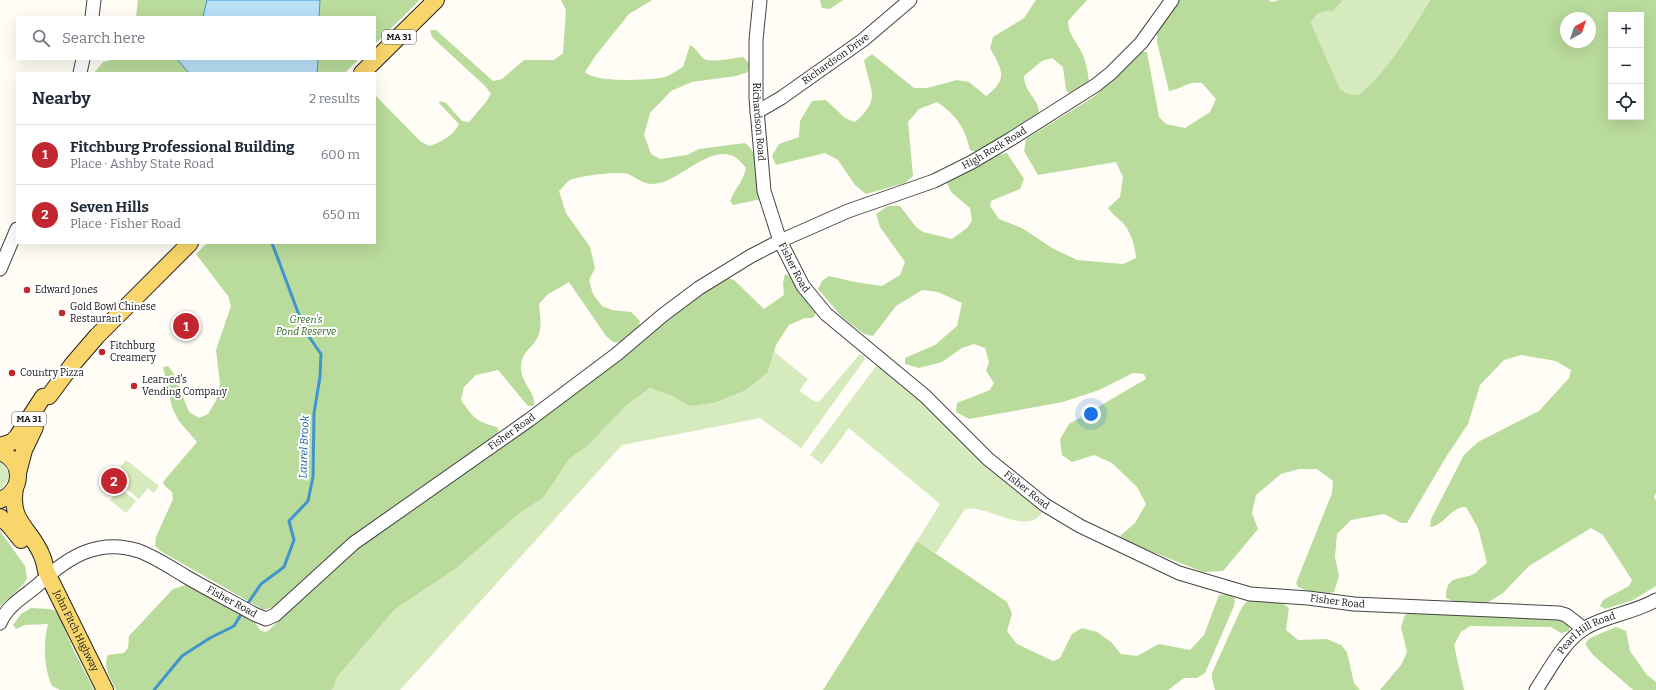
<!DOCTYPE html>
<meta charset="utf-8">
<style>
body{margin:0;font-family:Bitter,serif;background:#f2f2f3;color:#1f2937}
.controls{position:absolute;right:12px;top:12px;display:grid;overflow:hidden;border-radius:0px;box-shadow:0 4px 16px #0002}
.controls button{width:36px;height:36px;display:grid;place-items:center;padding:0;border:0;border-bottom:1px solid #e0e1e3;background:#fff;color:#1f2937;font:20px sans-serif}
.compass{position:absolute;left:1560px;top:12px;width:36px;height:36px;border-radius:50%;background:#fff;box-shadow:0 4px 16px #0002;rotate:40deg}
.you{position:absolute;left:1091px;top:414px;width:14px;height:14px;margin:-10px;border:3px solid #fff;border-radius:50%;background:#1a73e8;box-shadow:0 0 0 6px #1a73e833}
.badge{display:grid;place-items:center;width:26px;height:26px;border-radius:50%;background:#c2272f;color:#fff;font-size:13px;font-weight:700}
.pin{position:absolute;translate:-50% -50%;border:2px solid #fff;box-shadow:0 1px 4px #0006}
.list{margin:0;padding:0;list-style:none}
h2{display:flex;justify-content:space-between;align-items:center;height:52px;margin:0;padding:0 16px;font-size:17px}
h2 small{font-size:13px;font-weight:400;color:#747a83}
.list li{display:grid;grid-template-columns:26px 1fr auto;gap:12px;align-items:center;box-sizing:border-box;height:60px;padding:0 16px;border-top:1px solid #e0e1e3}
.list b{display:block;font-size:15px;white-space:nowrap}
.list p{margin:0;font-size:13px;white-space:nowrap;color:#747a83}
.list em{font-size:13px;font-style:normal;color:#747a83}
.icon{flex:none;width:22px;height:22px;fill:none;stroke:currentColor;stroke-width:2;stroke-linecap:round;stroke-linejoin:round}
.map{position:relative;flex:none;width:1656px;height:690px;overflow:hidden}
.search{position:absolute;background:#fff;box-shadow:0 4px 16px #0002;left:16px;top:16px;width:360px;height:44px;display:flex;align-items:center;gap:10px;box-sizing:border-box;padding:0 14px;border-radius:0px;color:#747a83;font-size:15px}
.panel{position:absolute;background:#fff;box-shadow:0 4px 16px #0002;left:16px;top:72px;width:360px;height:172px;border-radius:0px}
.map>svg:first-child{display:block}
.green{fill:#d5eabd}
.forest{fill:#b9db9c;fill-rule:evenodd}
.water{fill:#b9e0f6;stroke:#4095ce}
.lines{fill:none;stroke-linecap:round;stroke-linejoin:round}
.stream{stroke:#4095ce;stroke-width:3}
.minor-casing{stroke:#444;stroke-width:15}
.major-casing{stroke:#222;stroke-width:18}
.minor{stroke:#fff;stroke-width:13}
.major{stroke:#f8d66c;stroke-width:16}
.poi-dot{fill:#c2272f;stroke:#fff;stroke-width:1.5}
.labels{text-anchor:middle;dominant-baseline:central;stroke-width:4;stroke-linejoin:round;paint-order:stroke}
.shield{fill:#fff;stroke:#585858;stroke-width:1}
.shield-label{font-size:9px;font-weight:bold;fill:#111}
.street-label{font-size:10px;fill:#111;stroke:#fff}
.poi-label{font-size:10px;fill:#111;stroke:#fff;text-anchor:start}
.park-label{font-size:10px;font-style:italic;fill:#2f6a20;stroke:#fff}
.water-label{font-size:11px;font-style:italic;fill:#1867a4;stroke:#fff}
</style>
<div class="map">
<svg width="1656" height="690" viewBox="0 0 1656 690">
<rect width="100%" height="100%" fill="#fffdf5"/>
<path class="green" d="M1342,0H1430C1410,34 1389,69 1359,95L1348,94L1340,89L1311,23C1317,11 1320,11 1333,11L1341,4Z
M774,352L808,379L799,391L816,402L820,401L859,355H863L865,359L801,448L760,418L622,445L400,690H332L338,676L395,609L454,570L520,513L544,497L569,459L585,448L628,404L650,388L672,396L690,406L714,403L748,390L768,372Z
M880,365L1037,504L1042,513C1028,533 996,512 977,509C973,508 969,509 965,509L936,553L917,541L940,504L849,428L822,464L810,455L876,366Z
M126,460L159,486L154,493L148,488L139,499L110,475L116,469L118,470Z
M0,462C11,469 11,482 0,489Z
M120,488L136,501L126,513L110,500Z"/>
<path class="forest" d="M138,0H207L203,17H136Z
M320,0H420L375,44V17H319Z
M561,0H652L629,14L596,55L585,72C595,83 645,80 660,78C668,77 676,71 683,67L690,45C698,50 699,55 704,59C711,63 734,58 743,57L750,64L748,72L736,76L692,82L671,91L650,113L644,135L651,154L660,159L687,155L699,149L745,143C761,154 759,182 761,199L733,205L730,201C735,188 743,182 746,168C743,164 739,160 735,157C709,143 678,184 653,184C643,184 637,178 628,174C618,171 580,176 570,180C566,182 563,188 559,191L566,213L590,247L595,268L589,280L593,294L602,306L612,310L631,312L640,321L639,326L621,343L613,342L606,336L569,282L547,295L539,304C540,315 543,330 536,340C530,350 522,352 521,366C520,383 536,391 534,406H528L498,370L476,375L464,387L461,400C473,417 476,422 497,427L499,431L495,436L292,591C283,598 274,611 262,609L162,552L155,546L156,537L173,499L172,492L164,485L163,482L197,442L178,420L172,407L163,367L168,366L173,372L189,412L199,418L208,414L216,401L220,384L216,350L231,306L228,296L196,254L207,243H375V95L421,142L430,146C441,142 454,135 459,124L439,103L440,101L446,103L462,121L469,122L486,102L491,94L486,87L432,37L430,30H436L493,81L502,79L524,60H554L563,53L566,10Z
M820,0H843L830,9L822,8Z
M1036,0H1087L1068,21C1068,36 1080,45 1084,58C1087,66 1088,74 1089,83L1079,89L1069,93L1066,90L1063,67L1052,58L1042,61L1024,76C1024,93 1040,99 1039,114L976,152L970,150C964,126 957,116 937,102L919,109L908,122L913,176L905,183L866,194L855,185L838,160L825,153L776,165L772,156L779,144L799,137L800,121L812,101L826,100L845,118L855,122C883,98 869,89 864,60L872,54L914,88H927L957,80L969,82L986,96C1009,79 1002,70 990,48L993,37L1024,18Z
M1179,0H1269L1272,2L1279,0H1342L1341,3L1333,11C1320,11 1317,12 1311,23L1340,89L1348,94L1359,95C1389,69 1410,34 1430,0H1656V493L1654,497L1656,501V586L1633,600L1605,609L1600,606L1603,600L1629,586L1632,580L1603,535L1591,528L1529,566L1503,593L1487,603L1456,602L1446,598C1446,574 1459,581 1474,574C1478,571 1483,566 1487,563L1478,528L1466,507C1450,507 1444,526 1430,527L1431,519L1464,455L1478,442L1539,411L1569,378L1571,370L1556,361L1521,355L1504,360L1480,385L1468,424L1446,457L1407,523H1401L1384,514L1351,520L1337,534L1335,557L1339,576L1334,592L1318,595L1298,587L1296,583L1332,493L1333,481L1317,469H1299L1281,474L1256,495L1252,513L1258,529L1223,571L1203,572L1128,542L1120,536L1135,523L1146,504L1137,487L1112,463L1094,455L1072,462L1062,455L1060,439L1069,424L1146,379L1144,374L1133,373L1099,390L1063,402L969,419L956,412L957,403L990,390L994,383L986,371L989,362L985,348L974,344L962,348L942,362L919,368L905,364V358L935,345L957,326L962,303L938,292L922,290L896,306L873,336L864,334L842,317L818,289L822,281L829,276L855,282L882,286L900,275L905,262L880,227L876,214L888,206H900L916,227L923,232L952,239L967,228L972,221L970,208L951,192L947,183L998,155L1007,153L1024,179L1020,189L991,201L990,206L999,219L1022,228L1052,248L1077,260L1123,264L1136,258C1135,247 1132,236 1126,227C1122,220 1113,216 1108,208L1120,197L1123,177L1116,162L1038,175L1024,151L1026,139L1095,96L1141,52H1147L1159,117L1166,124L1185,128L1210,112L1216,99L1202,83C1186,81 1184,88 1169,91L1157,42V32ZM1611,15H1641V117H1611ZM1566,18H1590V42H1566Z
M115,59H178L189,73H94L103,62Z
M318,59H359L345,73H317Z
M785,274L794,278L815,309L816,313L813,318H805L789,325L776,345L768,372L747,390L714,403L690,406L672,396L650,388L628,404L585,448L569,459L544,497L520,513L454,570L395,609L338,676L332,690H116C111,679 102,666 108,655L124,653L128,648L129,636L173,589L189,584L237,610L254,621L260,630L265,632L268,631L339,562L713,282L727,278L734,280L764,309L784,295L783,283Z
M0,531L25,566L27,579C20,590 8,597 0,607Z
M917,541L1007,602L1012,614L1007,631L1017,644L1053,661L1060,658L1072,634L1082,628L1097,632L1111,642L1121,654L1137,656L1159,644L1190,650L1204,635L1219,595L1227,594L1235,598L1234,606L1205,673L1197,678H1184L1168,690H823Z
M1251,599C1263,600 1279,599 1289,608L1286,630L1298,640L1327,639L1341,645L1347,652L1354,683L1360,690H1215L1212,678V673L1240,611L1245,603Z
M31,608L49,609L57,611L73,649L94,690H60L52,686C44,668 43,644 48,624L25,625L16,629L13,625L21,614Z
M1411,612L1562,619L1569,625V631L1561,633L1551,627L1470,626L1461,632L1454,645L1464,690H1380L1401,665L1407,652L1401,627L1405,615Z
M1616,627L1626,631L1630,651L1647,675L1656,682V690H1633L1593,655L1585,644L1590,638Z"/>
<path class="water" d="M207,0H320L319,17H203Z
M177,59H318L317,73H189Z"/>
<g class="lines">
<path class="stream" d="M246,606L261,584L284,567L294,540L289,521L308,501L313,477L314,413L320,377L321,354L305,331L272,243
M154,690L182,656L210,638L234,626L242,613"/>
<g class="minor-casing">
<g id="minor">
<path id="s1" d="M760,0L756,40V98L764,191L780,241L803,286L826,314L925,396L988,459L1045,505L1080,526L1179,573L1250,594L1308,598L1354,604L1559,613L1566,615L1584,629"/>
<path d="M92,17L94,0"/>
<path d="M80,73L83,59"/>
<path id="s2" d="M757,112L781,98L863,40L910,0"/>
<path d="M0,269L17,229"/>
<path id="s3" d="M0,623C8,604 26,596 40,583C69,556 99,538 139,551C155,557 170,567 185,576C207,589 231,601 254,614L266,619L275,615L354,543L529,420L617,354L663,315L699,288L751,256L780,241L848,211L934,181L972,162L1011,139L1096,85L1111,73L1141,43L1172,0"/>
<path id="s4" d="M1536,690C1550,669 1563,642 1585,628C1607,615 1634,613 1656,600"/>
</g>
</g>
<g class="major-casing">
<g id="major">
<path d="M362,73L436,0"/>
<path d="M0,446L12,442L17,437L43,397L49,396L72,365L97,336L190,243"/>
<path d="M0,452C24,461 24,491 0,500"/>
<path d="M18,473L24,450L35,427"/>
<path id="s5" d="M15,488C9,523 31,528 42,556C44,560 45,566 46,571L105,690"/>
<path d="M0,517L9,525L21,540"/>
</g>
</g>
<use href="#minor" class="minor"/>
<use href="#major" class="major"/>
</g>
<g class="poi-dot">
<circle cx="27" cy="290" r="4"/>
<circle cx="62" cy="313" r="4"/>
<circle cx="102" cy="352" r="4"/>
<circle cx="12" cy="373" r="4"/>
<circle cx="134" cy="386" r="4"/>
</g>
<g class="labels">
<g class="shield">
<rect x="382" y="30" width="34" height="14" rx="3"/>
<rect x="12" y="412" width="34" height="14" rx="3"/>
</g>
<g class="shield-label">
<text x="399" y="37">MA 31</text>
<text x="29" y="419">MA 31</text>
</g>
<g class="street-label">
<text stroke="none"><textPath href="#s2" startOffset="95">Richardson Drive</textPath></text>
<text stroke="none"><textPath href="#s1" startOffset="122">Richardson Road</textPath></text>
<text stroke="none"><textPath href="#s3" startOffset="1185">High Rock Road</textPath></text>
<text stroke="none"><textPath href="#s1" startOffset="274">Fisher Road</textPath></text>
<text stroke="none"><textPath href="#s3" startOffset="621">Fisher Road</textPath></text>
<text stroke="none"><textPath href="#s1" startOffset="598">Fisher Road</textPath></text>
<text stroke="none"><textPath href="#s1" startOffset="934">Fisher Road</textPath></text>
<text stroke="none"><textPath href="#s3" startOffset="273">Fisher Road</textPath></text>
<text stroke="none"><textPath href="#s5" startOffset="158">John Fitch Highway</textPath></text>
<text stroke="none"><textPath href="#s4" startOffset="78">Pearl Hill Road</textPath></text>
</g>
<g class="poi-label">
<text x="35" y="290">Edward Jones</text>
<text x="70" y="307">Gold Bowl Chinese<tspan x="70" dy="12">Restaurant</tspan></text>
<text x="110" y="346">Fitchburg<tspan x="110" dy="12">Creamery</tspan></text>
<text x="20" y="373">Country Pizza</text>
<text x="142" y="380">Learned's<tspan x="142" dy="12">Vending Company</tspan></text>
</g>
<g class="park-label">
<text x="306" y="320">Green's<tspan x="306" dy="12">Pond Reserve</tspan></text>
</g>
<g class="water-label">
<text transform="translate(304 447) rotate(-88)">Laurel Brook</text>
</g>
</g>
</svg>
<div class="controls">
<button>+</button>
<button>−</button>
<button><svg class="icon" aria-label="locate" viewBox="0 0 24 24"><circle cx="12" cy="12" r="6"/><path d="M12 2v4M12 18v4M2 12h4M18 12h4"/></svg></button>
</div>
<svg class="compass" viewBox="-18 -18 36 36"><path d="M0-13l5 13h-10z" fill="#e53935"/><path d="M0 13l5-13h-10z" fill="#747a83"/></svg>
<div class="you"></div>
<div class="pin badge" style="left:186px;top:326px">1</div>
<div class="pin badge" style="left:114px;top:481px">2</div>
<div class="search"><svg class="icon" aria-label="search" viewBox="0 0 24 24"><circle cx="10" cy="10" r="6"/><path d="M15 15l6 6"/></svg>Search here</div>
<section class="panel">
<h2>Nearby<small>2 results</small></h2>
<ul class="list">
<li><span class="badge">1</span><div><b>Fitchburg Professional Building</b><p>Place · Ashby State Road</p></div><em>600 m</em></li>
<li><span class="badge">2</span><div><b>Seven Hills</b><p>Place · Fisher Road</p></div><em>650 m</em></li>
</ul>
</section>
</div>
